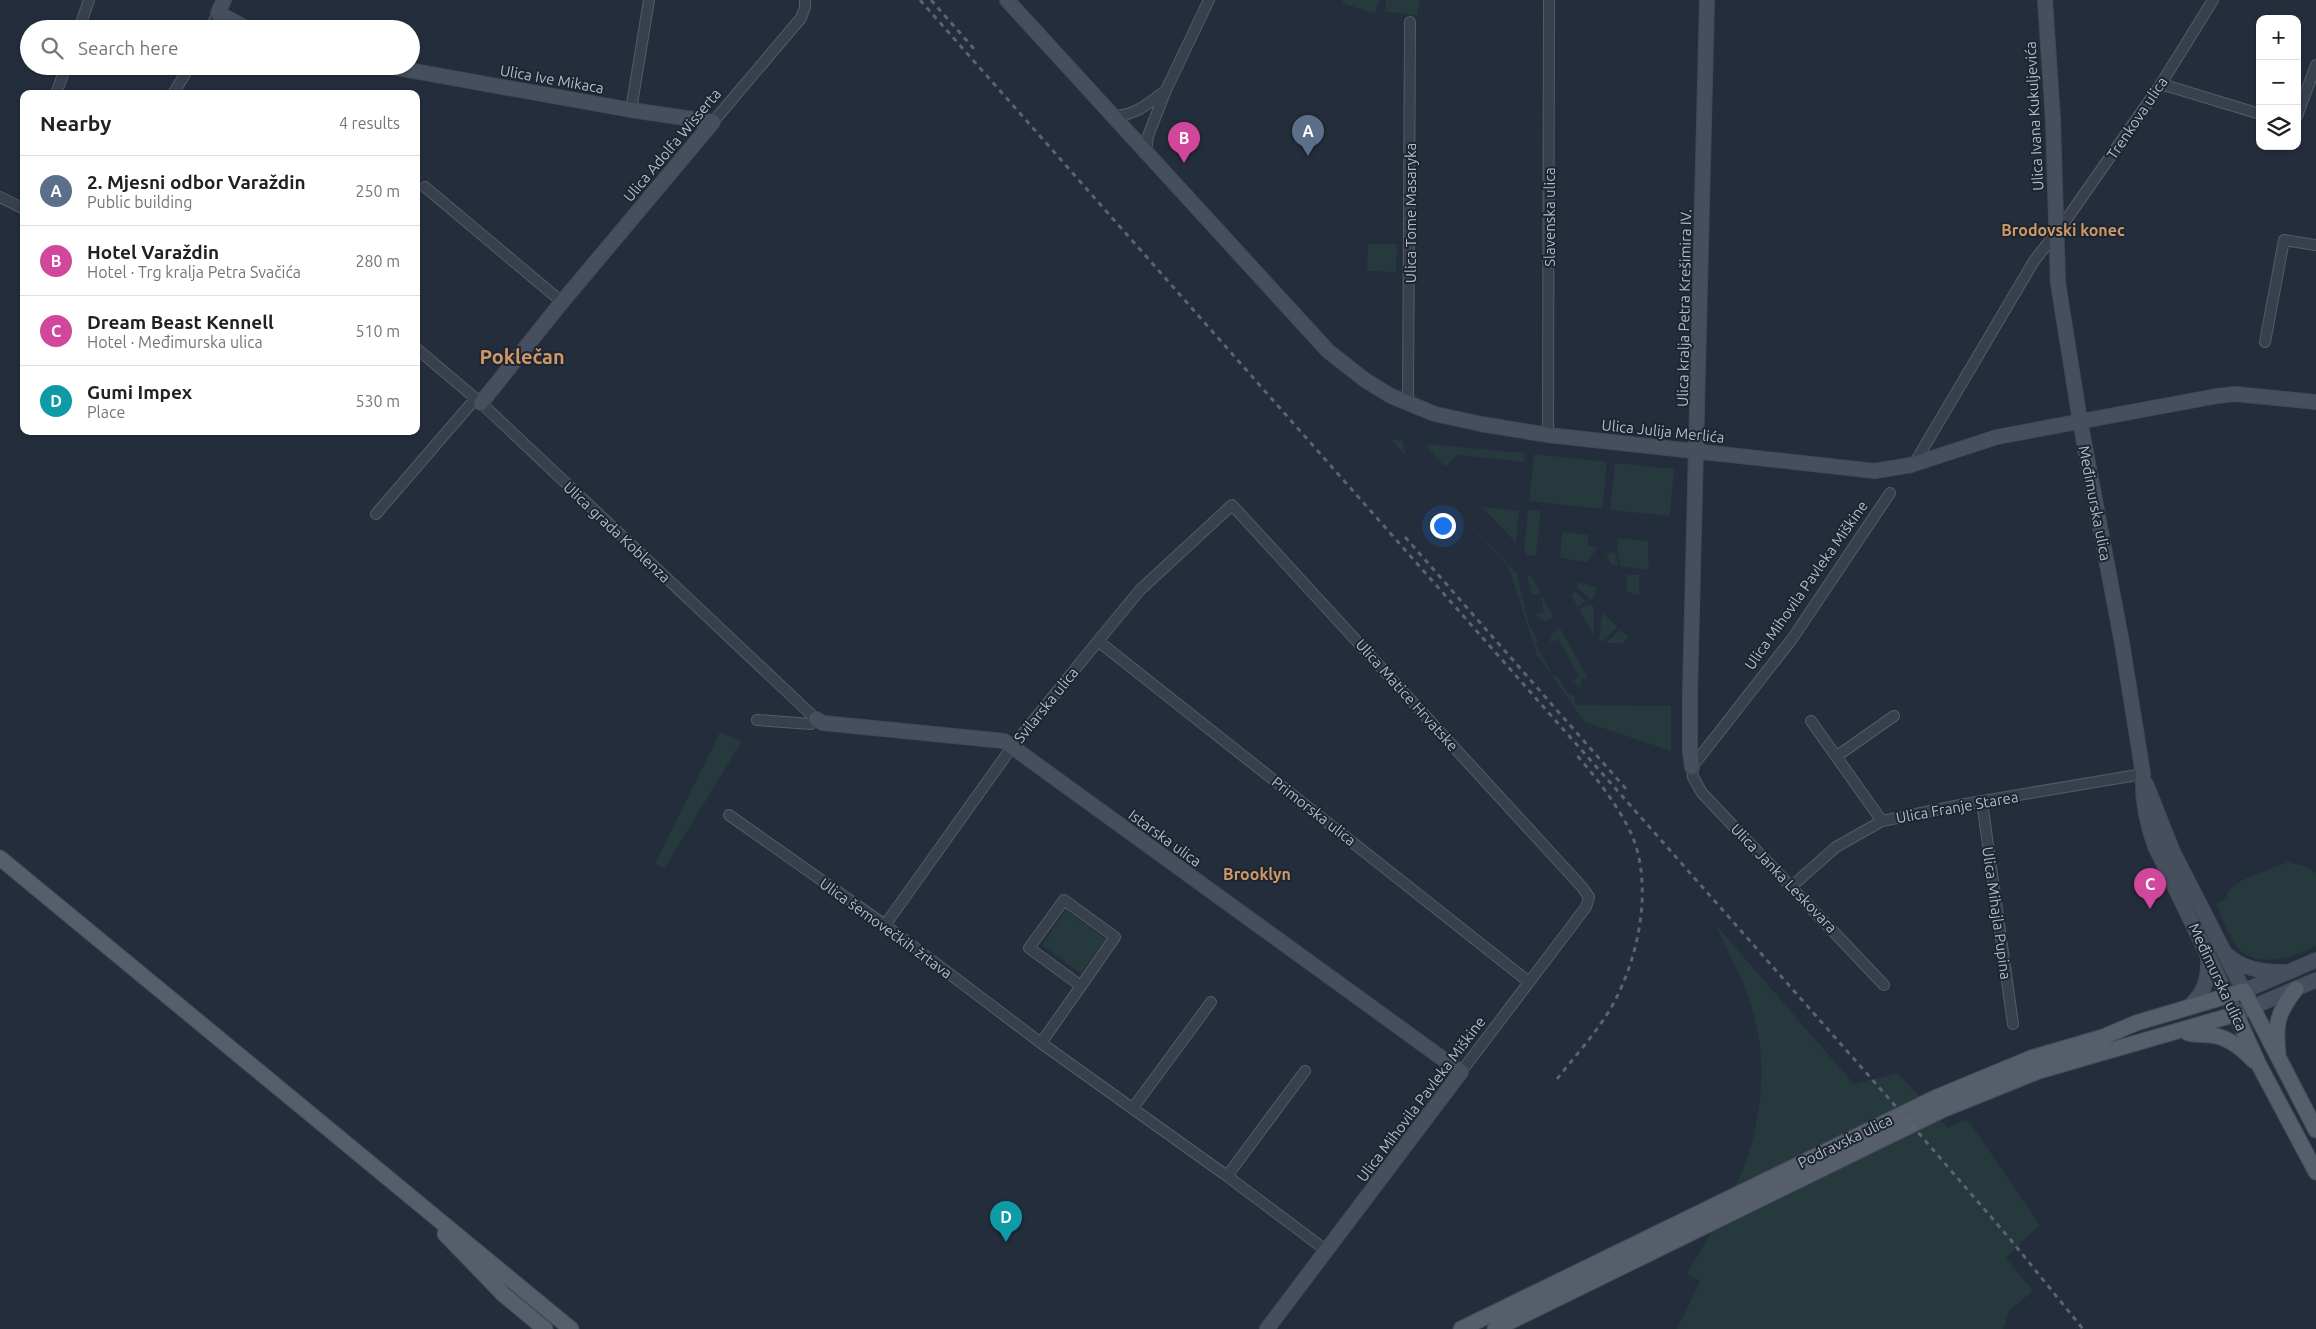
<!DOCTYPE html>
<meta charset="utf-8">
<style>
body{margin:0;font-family:Ubuntu,sans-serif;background:#f2f2f2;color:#202124}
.controls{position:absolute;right:15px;top:15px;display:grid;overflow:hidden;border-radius:10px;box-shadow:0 1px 4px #0004}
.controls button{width:45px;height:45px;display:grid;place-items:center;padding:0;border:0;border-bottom:1px solid #e0e0e0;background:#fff;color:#202124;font:25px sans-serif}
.you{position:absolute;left:1442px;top:525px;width:18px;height:18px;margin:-12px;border:4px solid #fff;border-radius:50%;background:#1a73e8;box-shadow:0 0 0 8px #1a73e833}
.badge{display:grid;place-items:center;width:32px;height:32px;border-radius:50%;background:#7c3aed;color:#fff;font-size:16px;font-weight:700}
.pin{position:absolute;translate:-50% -41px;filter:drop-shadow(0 1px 2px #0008)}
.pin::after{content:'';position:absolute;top:26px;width:18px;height:15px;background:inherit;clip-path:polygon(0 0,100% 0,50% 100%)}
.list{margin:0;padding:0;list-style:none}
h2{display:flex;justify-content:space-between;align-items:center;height:65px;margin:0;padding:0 20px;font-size:21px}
h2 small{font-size:16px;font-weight:400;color:#757577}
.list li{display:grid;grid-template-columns:32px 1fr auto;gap:15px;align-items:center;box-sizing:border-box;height:70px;padding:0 20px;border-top:1px solid #e0e0e0}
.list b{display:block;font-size:19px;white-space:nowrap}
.list p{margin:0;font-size:16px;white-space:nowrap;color:#757577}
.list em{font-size:16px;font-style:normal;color:#757577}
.icon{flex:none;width:28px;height:28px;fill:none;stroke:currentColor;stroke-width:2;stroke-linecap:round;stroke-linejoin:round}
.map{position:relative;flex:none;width:2316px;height:1329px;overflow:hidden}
.search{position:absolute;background:#fff;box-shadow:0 1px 4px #0004;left:20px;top:20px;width:400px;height:55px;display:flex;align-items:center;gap:12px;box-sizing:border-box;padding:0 18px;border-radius:28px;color:#757577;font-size:19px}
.panel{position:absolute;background:#fff;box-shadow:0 1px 4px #0004;left:20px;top:90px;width:400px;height:345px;border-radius:10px}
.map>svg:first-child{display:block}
.green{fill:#26393c}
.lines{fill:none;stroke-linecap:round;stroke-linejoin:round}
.street-casing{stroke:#535b67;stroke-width:12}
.secondary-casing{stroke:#414955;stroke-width:16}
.primary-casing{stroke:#414955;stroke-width:17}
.street{stroke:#38404c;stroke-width:10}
.secondary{stroke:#464f5e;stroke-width:14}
.primary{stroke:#565e6c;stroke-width:15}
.rail{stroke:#5a6372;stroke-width:3;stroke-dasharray:5 5;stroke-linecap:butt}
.labels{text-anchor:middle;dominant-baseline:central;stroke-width:4;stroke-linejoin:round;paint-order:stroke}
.street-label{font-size:15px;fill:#b4bbc7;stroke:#1d2530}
.neighbourhood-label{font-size:16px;font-weight:bold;fill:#cf9867;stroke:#1d2530}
.district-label{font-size:20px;font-weight:bold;fill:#cf9867;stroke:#1d2530}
</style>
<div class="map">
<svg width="2316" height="1329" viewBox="0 0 2316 1329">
<rect width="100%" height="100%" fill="#242d3b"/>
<path class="green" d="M1343,0H1379L1375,14L1342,3Z
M1386,0H1420L1417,16L1385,11Z
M1368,244H1397L1396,272L1367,271Z
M1390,439L1403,441L1405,454L1517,574L1529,625L1538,641L1535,643L1553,676L1557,675L1568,694L1575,696V705L1671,706V751L1585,722L1537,655L1508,566Z
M1428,444L1525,453L1524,462L1458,455L1445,467L1427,447Z
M1534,454L1607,462L1602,509L1529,501Z
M1615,463L1674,469L1670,516L1610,510Z
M1482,507L1519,511L1516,543Z
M1528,510L1541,511L1536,556L1527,555L1524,551Z
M1562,532L1589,535L1588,545L1597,548L1588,562L1560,558Z
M1618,538L1648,541L1649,570L1620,566L1617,548Z
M1615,550L1618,566L1611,564L1606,555Z
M1627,575H1639V595L1627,592Z
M1527,576H1531L1554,617L1546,622L1538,618L1536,614L1544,612L1540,594L1532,595Z
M1580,582L1596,587L1595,596L1591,600L1576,587Z
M1575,591L1586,601L1578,607L1571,596Z
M1590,604L1594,607V636L1579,609Z
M1602,612L1617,627L1603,642L1599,640Z
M1560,628L1588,679H1581V687L1572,681L1579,677L1558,639L1550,643L1551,635Z
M1620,630L1629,636L1623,643H1606Z
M720,732L742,741L665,868L655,864Z
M2165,847L2228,973L2225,975L2163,849Z
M2288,862L2308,867L2316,873V946C2296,956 2262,968 2242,952C2229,941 2223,919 2216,904C2230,898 2225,893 2234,886C2249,874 2271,869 2288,862Z
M1066,910L1106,939L1081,973L1042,945Z
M1715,924L1854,1084L1898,1073L1948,1128L1966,1119L1975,1130L2040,1225L2006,1258L2033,1291L2009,1311L2003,1329H1677L1700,1281L1687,1274C1705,1242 1725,1210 1740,1176C1761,1127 1768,1067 1754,1015C1746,984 1729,954 1715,924Z"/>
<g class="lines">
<g class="street-casing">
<path id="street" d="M79,29L89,0
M210,29L218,13
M2161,84L2260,114
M56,94L66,66
M173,94L190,66
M631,110L649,0
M1113,116C1135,116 1149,103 1165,91
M2297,116L2316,65
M713,122L801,18L805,7V0
M1146,152L1148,136L1166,90L1209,0
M425,187L562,302
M0,197L24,209
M2265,342L2284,240L2316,245
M416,348L481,403L816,719L811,724L757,720
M1408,403L1410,22
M1548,435L1549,0
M1914,464L2034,261L2066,220L2161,84L2213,0
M376,514L476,398
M1098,641L1529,982
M1811,721L1882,821
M1837,756L1894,716
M1982,802L2013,1024
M729,815L885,925L1041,1043L1227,1176L1327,1251
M1792,886L1836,847L1882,821L1965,804L2143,774
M885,925L1012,747L1098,641L1140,590L1232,505L1582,887L1589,897L1586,907L1461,1072
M1884,985L1702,793L1693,777L1692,767L1792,639L1890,493
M1041,1043L1081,986L1029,948L1064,900L1115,937L1081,986
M1133,1108L1211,1002
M1227,1176L1305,1071"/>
</g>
<g class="secondary-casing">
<path id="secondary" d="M224,0L218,13L248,29
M1007,0L1328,351L1365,380L1391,396L1435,414L1481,424L1548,435L1875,471L1911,465L1997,437L2217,396L2235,394L2316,402
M2045,0L2053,120L2058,283L2080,421L2122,643L2143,774C2142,800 2146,822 2155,846L2236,1014L2316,980
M386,66L631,110L713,122L562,302L481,403
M816,719L823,723L1004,741L1461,1072L1267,1329
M1692,767L1690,751V693L1707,0
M2146,784L2173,852L2244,991L2316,960
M2226,954C2242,969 2262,972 2284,972
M2188,1008C2204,993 2209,980 2208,958"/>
</g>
<g class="primary-casing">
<path id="primary" d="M0,858L571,1329
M2188,1033C2195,1035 2202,1034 2209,1035C2227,1036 2242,1048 2254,1061
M2278,1054C2275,1024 2277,1013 2296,989
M445,1234L504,1295L545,1329
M1461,1329L1937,1097L2031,1058L2103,1037L2136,1023L2244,991L2316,1130
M1495,1329L1942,1110L2039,1071L2236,1014L2259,1065L2316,1172"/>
</g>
<use href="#street" class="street"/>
<use href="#secondary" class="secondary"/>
<use href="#primary" class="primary"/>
<path class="rail" d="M920,0L1885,1094L2010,1239L2083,1329
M931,0L975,50
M1405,537L1626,789
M1557,1079C1575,1056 1598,1031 1612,1006C1639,958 1654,885 1631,833C1617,804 1595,776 1574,752"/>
</g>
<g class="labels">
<g class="street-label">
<text transform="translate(552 79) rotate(10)">Ulica Ive Mikaca</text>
<text transform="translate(2034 116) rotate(-93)">Ulica Ivana Kukuljevića</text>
<text transform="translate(2137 118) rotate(-56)">Trenkova ulica</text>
<text transform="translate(672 145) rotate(-50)">Ulica Adolfa Wisserta</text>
<text transform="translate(1410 213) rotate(-90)">Ulica Tome Masaryka</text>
<text transform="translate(1549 217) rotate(-90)">Slavenska ulica</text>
<text transform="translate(1684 308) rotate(-89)">Ulica kralja Petra Krešimira IV.</text>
<text transform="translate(1663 431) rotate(6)">Ulica Julija Merlića</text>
<text transform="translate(2095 503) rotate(79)">Međimurska ulica</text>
<text transform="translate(617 532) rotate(43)">Ulica grada Koblenza</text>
<text transform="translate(1806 585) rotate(-55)">Ulica Mihovila Pavleka Miškine</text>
<text transform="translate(1407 695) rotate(48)">Ulica Matice Hrvatske</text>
<text transform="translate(1046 705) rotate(-51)">Svilarska ulica</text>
<text transform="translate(1957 807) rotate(-10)">Ulica Franje Starea</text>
<text transform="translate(1314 811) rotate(38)">Primorska ulica</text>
<text transform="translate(1165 838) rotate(36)">Istarska ulica</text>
<text transform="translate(1784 878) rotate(46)">Ulica Janka Leskovara</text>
<text transform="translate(1997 913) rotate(82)">Ulica Mihajla Pupina</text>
<text transform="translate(886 928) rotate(36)">Ulica šemovečkih žrtava</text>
<text transform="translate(2218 977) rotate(65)">Međimurska ulica</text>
<text transform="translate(1421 1099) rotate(-53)">Ulica Mihovila Pavleka Miškine</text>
<text transform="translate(1845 1141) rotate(-26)">Podravska ulica</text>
</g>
<g class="neighbourhood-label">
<text x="2063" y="230">Brodovski konec</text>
<text x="1257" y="874">Brooklyn</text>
</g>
<g class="district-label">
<text x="522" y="356">Poklečan</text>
</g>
</g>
</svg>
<div class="controls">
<button>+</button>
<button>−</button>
<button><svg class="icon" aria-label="layers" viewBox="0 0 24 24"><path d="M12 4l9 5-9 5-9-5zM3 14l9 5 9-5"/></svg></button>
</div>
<div class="you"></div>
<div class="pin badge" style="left:1308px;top:156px;background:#5c6f8a">A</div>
<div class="pin badge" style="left:1184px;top:163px;background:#d1479c">B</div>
<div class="pin badge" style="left:2150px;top:909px;background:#d1479c">C</div>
<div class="pin badge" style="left:1006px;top:1242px;background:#0f9aa8">D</div>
<div class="search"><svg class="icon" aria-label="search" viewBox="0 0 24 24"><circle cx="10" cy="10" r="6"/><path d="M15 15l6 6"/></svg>Search here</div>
<section class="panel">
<h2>Nearby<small>4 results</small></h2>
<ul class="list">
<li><span class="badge" style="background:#5c6f8a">A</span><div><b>2. Mjesni odbor Varaždin</b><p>Public building</p></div><em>250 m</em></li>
<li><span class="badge" style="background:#d1479c">B</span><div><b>Hotel Varaždin</b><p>Hotel · Trg kralja Petra Svačića</p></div><em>280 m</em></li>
<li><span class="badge" style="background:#d1479c">C</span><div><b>Dream Beast Kennell</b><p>Hotel · Međimurska ulica</p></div><em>510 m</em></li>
<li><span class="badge" style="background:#0f9aa8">D</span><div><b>Gumi Impex</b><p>Place</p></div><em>530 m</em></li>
</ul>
</section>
</div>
